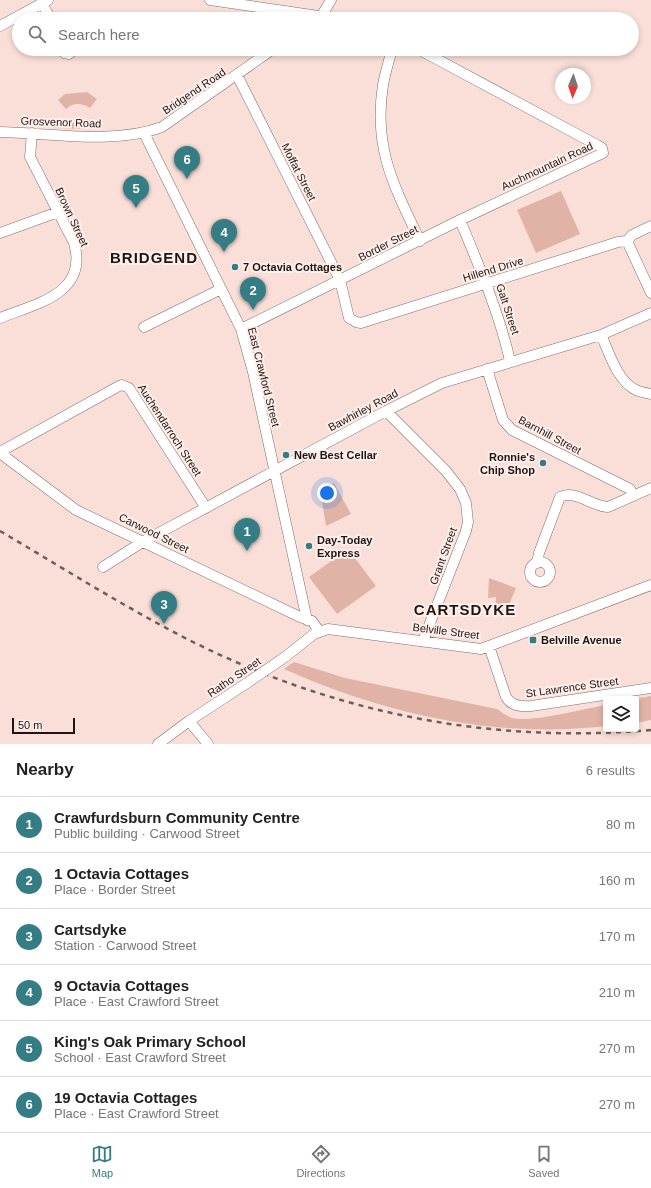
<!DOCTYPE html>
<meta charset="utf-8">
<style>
body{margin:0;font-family:Arial,sans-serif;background:#f2f2f2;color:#222}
.controls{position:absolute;right:12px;bottom:12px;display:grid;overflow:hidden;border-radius:4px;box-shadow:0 2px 6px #0003}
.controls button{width:36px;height:36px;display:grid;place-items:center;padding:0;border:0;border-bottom:1px solid #e0e0e0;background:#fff;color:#222;font:20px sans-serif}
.compass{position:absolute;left:555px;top:68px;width:36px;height:36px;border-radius:50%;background:#fff;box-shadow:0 2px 6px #0003;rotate:182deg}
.scale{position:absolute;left:12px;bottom:10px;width:63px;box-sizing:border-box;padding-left:4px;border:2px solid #1f1614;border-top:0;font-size:11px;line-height:14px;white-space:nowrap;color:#1f1614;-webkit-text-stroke:3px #ffefea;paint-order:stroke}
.you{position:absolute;left:327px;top:493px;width:14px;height:14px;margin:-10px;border:3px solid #fff;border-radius:50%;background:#1a73e8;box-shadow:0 0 0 6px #1a73e833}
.badge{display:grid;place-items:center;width:26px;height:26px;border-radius:50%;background:#357d85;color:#fff;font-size:13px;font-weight:700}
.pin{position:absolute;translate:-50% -33px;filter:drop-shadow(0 1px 2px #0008)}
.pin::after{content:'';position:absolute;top:21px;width:14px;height:12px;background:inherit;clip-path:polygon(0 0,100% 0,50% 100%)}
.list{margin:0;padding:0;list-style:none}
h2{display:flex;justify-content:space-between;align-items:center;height:52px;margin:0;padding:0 16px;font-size:17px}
h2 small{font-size:13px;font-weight:400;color:#767676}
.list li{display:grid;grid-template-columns:26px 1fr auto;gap:12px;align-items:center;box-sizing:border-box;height:56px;padding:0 16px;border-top:1px solid #e0e0e0}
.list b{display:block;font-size:15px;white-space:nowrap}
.list p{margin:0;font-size:13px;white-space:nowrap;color:#767676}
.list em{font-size:13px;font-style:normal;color:#767676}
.icon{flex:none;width:22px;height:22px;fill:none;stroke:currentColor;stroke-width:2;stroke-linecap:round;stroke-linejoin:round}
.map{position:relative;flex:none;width:651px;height:744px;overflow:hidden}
.search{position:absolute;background:#fff;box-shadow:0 2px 6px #0003;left:12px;right:12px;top:12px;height:44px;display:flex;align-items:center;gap:10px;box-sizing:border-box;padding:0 14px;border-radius:22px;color:#767676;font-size:15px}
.sheet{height:388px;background:#fff}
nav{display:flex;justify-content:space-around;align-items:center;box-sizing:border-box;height:56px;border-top:1px solid #e0e0e0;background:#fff;font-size:11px;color:#767676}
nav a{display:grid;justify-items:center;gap:2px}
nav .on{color:#357d85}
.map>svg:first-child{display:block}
.green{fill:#e1b3a6}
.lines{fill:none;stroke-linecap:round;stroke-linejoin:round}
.street-casing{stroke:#846d66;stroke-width:11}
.street{stroke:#fff;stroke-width:10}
.rail{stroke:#6e5e5a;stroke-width:2.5;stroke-dasharray:5 5;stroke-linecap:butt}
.street-bridge-casing{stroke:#846d66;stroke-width:11;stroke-linecap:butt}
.street-bridge{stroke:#fff;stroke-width:10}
.poi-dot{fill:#357d85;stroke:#ffefea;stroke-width:1.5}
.labels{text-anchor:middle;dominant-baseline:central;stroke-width:4;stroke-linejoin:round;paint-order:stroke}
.street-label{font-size:11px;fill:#1f1614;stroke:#ffefea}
.poi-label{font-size:11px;font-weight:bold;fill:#1f1614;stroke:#ffefea;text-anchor:start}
.district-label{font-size:15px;font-weight:bold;letter-spacing:1px;fill:#1f1614;stroke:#ffefea}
</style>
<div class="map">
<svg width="651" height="744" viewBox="0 0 651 744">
<rect width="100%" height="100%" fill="#f9dfd7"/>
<path class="green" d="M87,92L97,99L90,108C82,103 73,102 66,109L58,100L65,94Z
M54,121H87L88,129L54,128Z
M561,191L580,234L536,253L517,210Z
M334,483L351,514L326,526L320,489Z
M348,549L376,586L337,614L309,577Z
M489,578L516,588L508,607L495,609L496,597L488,598Z
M294,662L345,678L497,709C504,714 510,719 519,719C543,720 582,709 606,705V726C496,739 384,714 284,669Z
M651,696V720L636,723L635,699Z"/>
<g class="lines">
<g class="street-casing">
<path id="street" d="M210,0L339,19
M42,4L51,19
M318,18L322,15L331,0
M0,26L48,0
M61,49L64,53L69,54L75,49
M392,49C389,61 385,73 383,85C373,148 394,186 420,241
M237,75L340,280L349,318L356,322L361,323L618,242L627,241
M0,132C50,133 114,145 162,127L273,49
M144,133L241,329L253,372L307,620
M460,220C479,266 499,312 510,361
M0,233L58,212
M627,241L651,293
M627,241L632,235L651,226
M0,318C35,304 89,294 74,243L30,157L32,133
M144,327L221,289
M241,329L460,220L603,153L602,148L597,145L418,49
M601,335C609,352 617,381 636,390C640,392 646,393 651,394
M487,369L503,420L512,430L630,489L633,496
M386,411L446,471L460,489L466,503L468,522L466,531L423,641
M0,452L119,386L122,385L129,388L206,508
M0,453L76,510L300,617L312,621L319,631
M530 572a10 10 0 1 1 20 0a10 10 0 1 1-20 0Z
M537,563L539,553L560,497C575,489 593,507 608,507L651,488
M103,567L144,541L386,411L442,383L601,335L651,313
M489,646L506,697C511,706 521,707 531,706L651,688
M285,657L314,634L328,629L481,649L651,585
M189,721L208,744
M158,744L189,721L247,683"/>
</g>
<use href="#street" class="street"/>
<path class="rail" d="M0,531C63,568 126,608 191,641C335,713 489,744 651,730"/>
<g class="street-bridge-casing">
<path id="street-bridge" d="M247,683L285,657"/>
</g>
<use href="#street-bridge" class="street-bridge"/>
</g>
<g class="poi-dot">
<circle cx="235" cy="267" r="4"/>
<circle cx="286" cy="455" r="4"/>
<circle cx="543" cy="463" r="4"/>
<circle cx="309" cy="546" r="4"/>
<rect x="529" y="636" width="8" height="8" rx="2"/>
</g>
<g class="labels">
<g class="street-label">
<text transform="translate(194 91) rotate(-34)">Bridgend Road</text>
<text transform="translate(61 122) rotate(2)">Grosvenor Road</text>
<text transform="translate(547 166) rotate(-25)">Auchmountain Road</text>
<text transform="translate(299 172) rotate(63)">Moffat Street</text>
<text transform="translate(72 217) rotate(65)">Brown Street</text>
<text transform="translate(388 243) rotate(-27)">Border Street</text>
<text transform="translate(493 269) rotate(-17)">Hillend Drive</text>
<text transform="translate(508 309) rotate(72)">Galt Street</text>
<text transform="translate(264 377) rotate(76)">East Crawford Street</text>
<text transform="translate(363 410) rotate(-28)">Bawhirley Road</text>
<text transform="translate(170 430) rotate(57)">Auchendarroch Street</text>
<text transform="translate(550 435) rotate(28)">Barnhill Street</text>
<text transform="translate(154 533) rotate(26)">Carwood Street</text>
<text transform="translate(443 556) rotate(-70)">Grant Street</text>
<text transform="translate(446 631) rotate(7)">Belville Street</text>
<text transform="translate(234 677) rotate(-34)">Ratho Street</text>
<text transform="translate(572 687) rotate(-8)">St Lawrence Street</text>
</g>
<g class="poi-label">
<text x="243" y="267">7 Octavia Cottages</text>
<text x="294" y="455">New Best Cellar</text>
<text x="535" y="457" text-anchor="end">Ronnie's<tspan x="535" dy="13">Chip Shop</tspan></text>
<text x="317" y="540">Day-Today<tspan x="317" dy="13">Express</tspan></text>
<text x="541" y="640">Belville Avenue</text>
</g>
<g class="district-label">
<text x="154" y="257">BRIDGEND</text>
<text x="465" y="609">CARTSDYKE</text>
</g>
</g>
</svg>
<div class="controls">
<button><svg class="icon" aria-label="layers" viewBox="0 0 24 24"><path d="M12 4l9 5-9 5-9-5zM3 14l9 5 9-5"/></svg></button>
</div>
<svg class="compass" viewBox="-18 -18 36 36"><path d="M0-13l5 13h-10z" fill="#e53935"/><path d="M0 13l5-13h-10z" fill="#767676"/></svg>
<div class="scale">50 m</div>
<div class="you"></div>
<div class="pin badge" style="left:247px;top:551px">1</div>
<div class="pin badge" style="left:253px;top:310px">2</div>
<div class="pin badge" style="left:164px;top:624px">3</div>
<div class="pin badge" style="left:224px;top:252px">4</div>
<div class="pin badge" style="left:136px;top:208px">5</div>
<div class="pin badge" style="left:187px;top:179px">6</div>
<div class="search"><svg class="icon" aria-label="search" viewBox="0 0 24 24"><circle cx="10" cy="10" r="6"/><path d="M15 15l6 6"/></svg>Search here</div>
</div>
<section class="sheet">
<h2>Nearby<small>6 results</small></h2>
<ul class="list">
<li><span class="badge">1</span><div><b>Crawfurdsburn Community Centre</b><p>Public building · Carwood Street</p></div><em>80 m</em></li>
<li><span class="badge">2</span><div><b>1 Octavia Cottages</b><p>Place · Border Street</p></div><em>160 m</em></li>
<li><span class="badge">3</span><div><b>Cartsdyke</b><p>Station · Carwood Street</p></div><em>170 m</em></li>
<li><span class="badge">4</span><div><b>9 Octavia Cottages</b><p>Place · East Crawford Street</p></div><em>210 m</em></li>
<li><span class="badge">5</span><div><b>King's Oak Primary School</b><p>School · East Crawford Street</p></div><em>270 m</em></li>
<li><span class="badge">6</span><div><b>19 Octavia Cottages</b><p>Place · East Crawford Street</p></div><em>270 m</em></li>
</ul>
</section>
<nav>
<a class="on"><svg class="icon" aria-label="map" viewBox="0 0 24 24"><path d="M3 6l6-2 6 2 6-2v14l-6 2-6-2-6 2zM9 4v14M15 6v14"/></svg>Map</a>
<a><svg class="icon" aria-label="directions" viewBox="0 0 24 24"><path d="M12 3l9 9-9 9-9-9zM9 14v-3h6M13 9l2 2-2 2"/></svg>Directions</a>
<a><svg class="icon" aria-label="saved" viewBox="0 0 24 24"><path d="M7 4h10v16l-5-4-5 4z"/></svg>Saved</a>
</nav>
